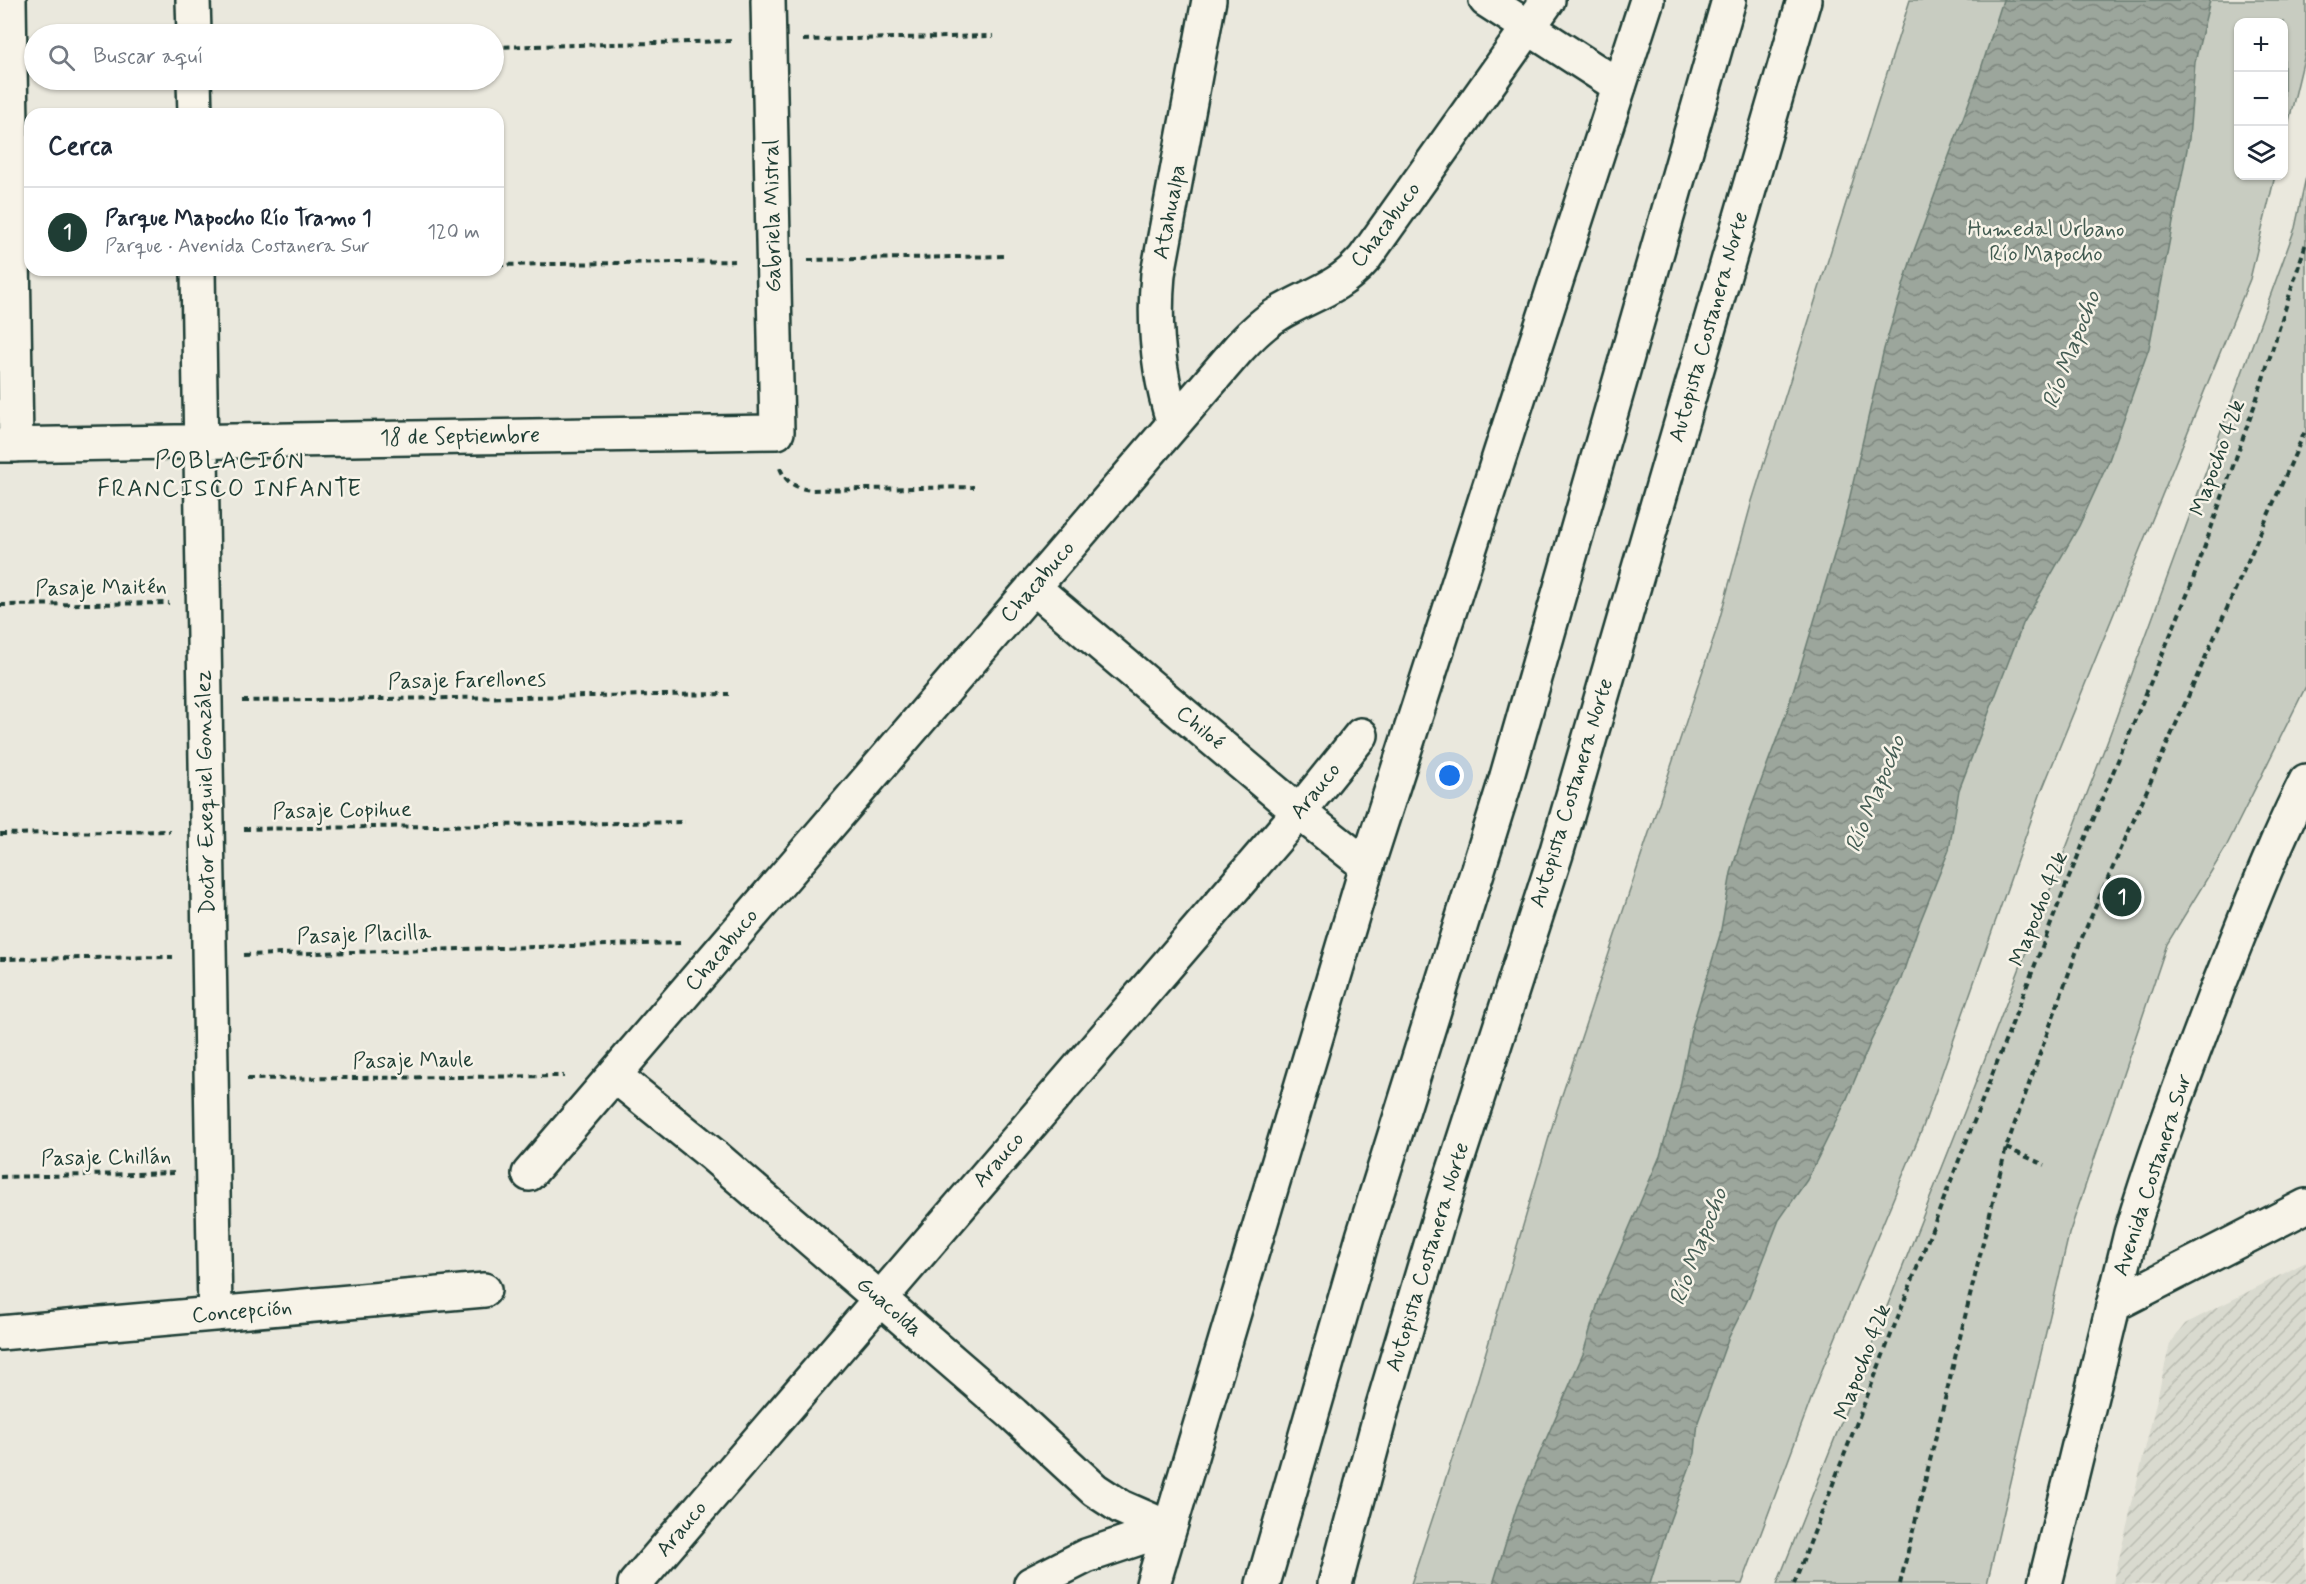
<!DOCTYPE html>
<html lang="es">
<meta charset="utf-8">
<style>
body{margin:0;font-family:Mynerve,sans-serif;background:#f6f6f7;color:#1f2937}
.controls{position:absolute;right:18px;top:18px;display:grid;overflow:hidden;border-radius:12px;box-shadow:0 2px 4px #0004}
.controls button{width:54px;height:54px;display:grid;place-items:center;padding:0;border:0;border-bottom:2px solid #e0e1e3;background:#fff;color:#1f2937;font:30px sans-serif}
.you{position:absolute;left:1450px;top:776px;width:21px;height:21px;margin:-15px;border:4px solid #fff;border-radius:50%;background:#1a73e8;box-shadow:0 0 0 9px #1a73e833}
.badge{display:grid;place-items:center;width:39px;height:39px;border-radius:50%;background:#1f3d34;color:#fff;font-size:20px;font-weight:700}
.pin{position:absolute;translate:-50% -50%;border:3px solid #fff;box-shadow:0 2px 6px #0006}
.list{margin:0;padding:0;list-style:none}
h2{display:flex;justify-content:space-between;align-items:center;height:78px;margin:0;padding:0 24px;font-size:26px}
h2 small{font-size:20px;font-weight:400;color:#747a83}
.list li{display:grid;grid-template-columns:39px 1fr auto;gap:18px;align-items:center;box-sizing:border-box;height:90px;padding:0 24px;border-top:2px solid #e0e1e3}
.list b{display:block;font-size:22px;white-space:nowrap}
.list p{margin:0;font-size:20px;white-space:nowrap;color:#747a83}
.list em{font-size:20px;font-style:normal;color:#747a83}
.icon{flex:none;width:33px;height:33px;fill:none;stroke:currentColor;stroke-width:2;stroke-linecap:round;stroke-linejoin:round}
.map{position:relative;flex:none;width:2306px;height:1584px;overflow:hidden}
.search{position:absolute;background:#fff;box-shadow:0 2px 4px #0004;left:24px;top:24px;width:480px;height:66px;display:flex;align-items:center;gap:15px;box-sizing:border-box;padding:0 21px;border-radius:33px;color:#747a83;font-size:22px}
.panel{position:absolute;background:#fff;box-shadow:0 2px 4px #0004;left:24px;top:108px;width:480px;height:168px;border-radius:18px}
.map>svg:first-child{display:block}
.industrial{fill:url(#industrial-furrows)}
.park{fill:#c8ccc1;stroke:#74847a;stroke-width:1.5}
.water{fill:url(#water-waves);stroke:#6a7c72;stroke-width:1.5}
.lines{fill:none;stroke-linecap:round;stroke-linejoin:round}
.street-casing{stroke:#1f3d34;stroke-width:38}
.secondary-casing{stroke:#1f3d34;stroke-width:38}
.highway-casing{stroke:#1f3d34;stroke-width:38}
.path{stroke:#1f3d34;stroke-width:4;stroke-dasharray:6 4.5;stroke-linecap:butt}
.street{stroke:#f7f3e8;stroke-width:33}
.secondary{stroke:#f7f3e8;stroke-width:33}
.highway{stroke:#f7f3e8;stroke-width:33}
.labels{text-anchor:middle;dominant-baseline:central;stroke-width:5;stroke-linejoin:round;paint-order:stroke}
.street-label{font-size:22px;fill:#1f3d34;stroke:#f7f3e8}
.park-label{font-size:22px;fill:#415a50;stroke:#f7f3e8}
.water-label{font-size:24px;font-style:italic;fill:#445c53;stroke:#f7f3e8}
.neighbourhood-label{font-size:24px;letter-spacing:1.5px;fill:#1f3d34;stroke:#f7f3e8}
</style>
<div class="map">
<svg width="2306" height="1584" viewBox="0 0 2306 1584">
<defs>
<pattern id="industrial-furrows" width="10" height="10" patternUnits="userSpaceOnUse" patternTransform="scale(1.5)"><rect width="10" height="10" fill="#d9dacf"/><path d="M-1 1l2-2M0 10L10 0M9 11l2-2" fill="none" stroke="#babcb2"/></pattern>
<pattern id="water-waves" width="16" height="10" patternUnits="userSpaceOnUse" patternTransform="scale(1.5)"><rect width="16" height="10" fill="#9ca69c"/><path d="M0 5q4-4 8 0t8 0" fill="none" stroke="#7f8880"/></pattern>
</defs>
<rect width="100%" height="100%" fill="#eae8dd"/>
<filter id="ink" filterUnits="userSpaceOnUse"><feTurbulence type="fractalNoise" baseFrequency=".0167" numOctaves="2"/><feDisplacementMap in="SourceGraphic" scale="12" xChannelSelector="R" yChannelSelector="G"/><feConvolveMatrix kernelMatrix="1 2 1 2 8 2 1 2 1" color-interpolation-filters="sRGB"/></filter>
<g filter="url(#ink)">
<path class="industrial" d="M2306,1262V1584H2113L2170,1344L2185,1324Z"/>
<path class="park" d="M1910,0H2306V50L2284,142V22H2238V176H2275L2250,279L2040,795L1923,1127L1822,1370L1742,1584H1411L1475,1389L1557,1110L1717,628L1752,501Z
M2306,177V686L2225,849L2167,944L2069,1234L1987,1584H1777L1967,1105L2110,734L2295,228Z"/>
<path class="water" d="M2003,0H2210L2195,62L2189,139L2149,348L2108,463L2079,526L2023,624L1959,790L1949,850L1920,922L1901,979L1871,1041L1846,1101L1807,1180L1779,1220L1748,1299L1728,1339L1698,1422L1695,1453L1670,1520L1650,1584H1493L1517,1506L1583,1354L1600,1296L1660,1156L1680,1087L1691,1030L1720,935L1731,873L1750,811L1787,711L1844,522L1884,349L1912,256L1979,75Z"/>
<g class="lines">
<g class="street-casing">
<path id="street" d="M9,0L16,445
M193,0L194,34
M1486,0L1619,86
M194,80L195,114
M198,270L215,1314
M1174,424C1158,374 1153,327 1158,274L1209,0
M0,445L777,432L768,0
M1033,587L1299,812L1367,866
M615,1076L713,1155L879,1298L1013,1414L1095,1490L1121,1507L1169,1528
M529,1174L1239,348C1251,335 1263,323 1278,314C1311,294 1337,290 1364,259L1548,0
M0,1333L484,1290
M635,1584L1299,812L1361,735"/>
</g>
<g class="secondary-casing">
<path id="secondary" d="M2113,1305L2306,1206
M1031,1584L1086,1556L1169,1528
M1153,1584L1367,866L1647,0
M2045,1584L2131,1233C2156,1149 2187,1068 2218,987C2246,918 2272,848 2306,781"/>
</g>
<g class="highway-casing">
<path id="highway" d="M1263,1584L1363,1237L1505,783L1729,0
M1335,1584L1382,1409L1445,1198L1556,854L1804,0"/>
</g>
<path class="path" d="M803,40L993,36
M494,47L733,41
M808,260L1005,256
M498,265L737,261
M234,270H253
M780,468C786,483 796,488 811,490L974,487
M0,605L169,603
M242,701L729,694
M244,829L685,822
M0,834L170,831
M244,955L680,943
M0,959L173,957
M247,1079L564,1076
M2006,1148L2045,1165
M0,1177L176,1173
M1794,1584L2068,880L2190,588L2256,401L2306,243
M1900,1584L2006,1148L2080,942L2306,429"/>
<use href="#street" class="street"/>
<use href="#secondary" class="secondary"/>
<use href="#highway" class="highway"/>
</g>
</g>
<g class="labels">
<g class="street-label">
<text transform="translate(1170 212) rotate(-79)">Atahualpa</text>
<text transform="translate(773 216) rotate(-91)">Gabriela Mistral</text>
<text transform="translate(1386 225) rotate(-53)">Chacabuco</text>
<text transform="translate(1709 327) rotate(-74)">Autopista Costanera Norte</text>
<text transform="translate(460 437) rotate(-1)">18 de Septiembre</text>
<text transform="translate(2218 458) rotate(-70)">Mapocho 42k</text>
<text transform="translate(1038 582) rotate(-49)">Chacabuco</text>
<text transform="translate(101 588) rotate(-1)">Pasaje Maitén</text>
<text transform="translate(467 681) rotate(-1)">Pasaje Farellones</text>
<text transform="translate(1200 728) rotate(40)">Chiloé</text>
<text transform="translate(1316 791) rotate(-51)">Arauco</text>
<text transform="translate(206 792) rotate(-91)">Doctor Exequiel González</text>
<text transform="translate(1572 793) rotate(-73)">Autopista Costanera Norte</text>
<text transform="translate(342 811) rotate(-1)">Pasaje Copihue</text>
<text transform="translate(2039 909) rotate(-68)">Mapocho 42k</text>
<text transform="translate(364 935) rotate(-2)">Pasaje Placilla</text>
<text transform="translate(722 950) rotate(-50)">Chacabuco</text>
<text transform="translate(413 1061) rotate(-1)">Pasaje Maule</text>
<text transform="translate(106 1158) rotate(-1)">Pasaje Chillán</text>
<text transform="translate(999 1160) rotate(-49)">Arauco</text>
<text transform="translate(2153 1175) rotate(-72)">Avenida Costanera Sur</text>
<text transform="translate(1428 1257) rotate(-73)">Autopista Costanera Norte</text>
<text transform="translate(889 1307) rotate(41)">Guacolda</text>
<text transform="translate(242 1312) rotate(-5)">Concepción</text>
<text transform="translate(1863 1362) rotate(-69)">Mapocho 42k</text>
<text transform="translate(682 1529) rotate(-50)">Arauco</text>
</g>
<g class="park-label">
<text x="2046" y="230">Humedal Urbano<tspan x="2046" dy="25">Río Mapocho</tspan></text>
</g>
<g class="water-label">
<text transform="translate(2072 350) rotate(-69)">Río Mapocho</text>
<text transform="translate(1876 794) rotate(-68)">Río Mapocho</text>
<text transform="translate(1699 1247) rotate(-69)">Río Mapocho</text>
</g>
<g class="neighbourhood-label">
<text x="230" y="461">POBLACIÓN<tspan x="230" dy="28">FRANCISCO INFANTE</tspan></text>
</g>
</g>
</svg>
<div class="controls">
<button>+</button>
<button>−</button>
<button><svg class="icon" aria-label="layers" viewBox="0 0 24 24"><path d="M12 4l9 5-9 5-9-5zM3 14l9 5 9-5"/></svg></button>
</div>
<div class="you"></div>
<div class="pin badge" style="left:2122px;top:897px">1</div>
<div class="search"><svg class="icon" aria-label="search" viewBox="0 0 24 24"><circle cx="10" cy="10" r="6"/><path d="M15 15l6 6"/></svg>Buscar aquí</div>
<section class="panel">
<h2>Cerca<small></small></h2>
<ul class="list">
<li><span class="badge">1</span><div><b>Parque Mapocho Río Tramo 1</b><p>Parque · Avenida Costanera Sur</p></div><em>120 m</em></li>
</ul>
</section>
</div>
